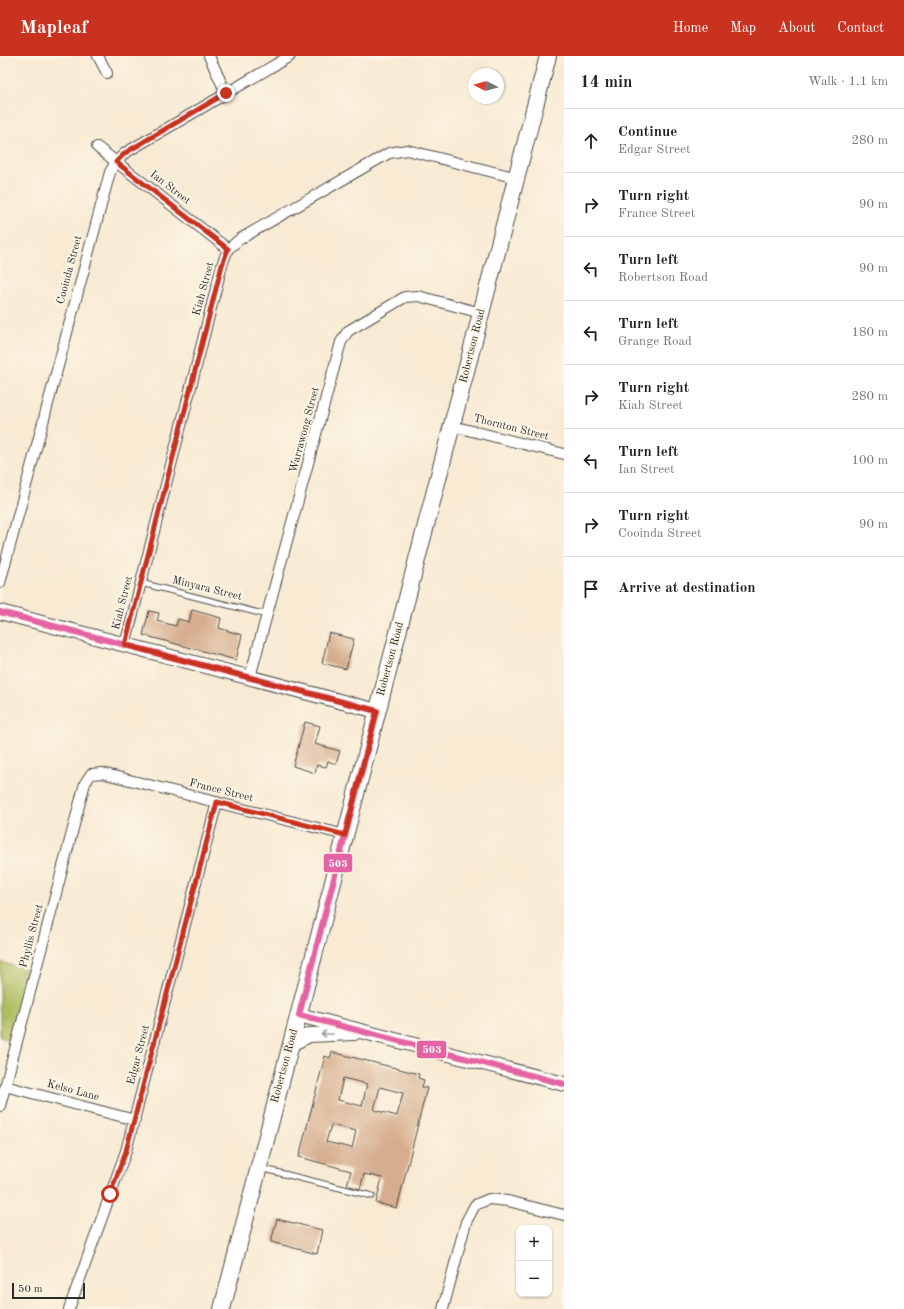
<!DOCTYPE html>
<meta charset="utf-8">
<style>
body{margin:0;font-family:"Old Standard TT",serif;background:#f2f2f2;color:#222}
.controls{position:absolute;right:12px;bottom:12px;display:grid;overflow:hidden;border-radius:8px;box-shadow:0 1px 3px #0004}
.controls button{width:36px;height:36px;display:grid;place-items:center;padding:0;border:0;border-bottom:1px solid #e0e0e0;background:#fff;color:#222;font:20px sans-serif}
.compass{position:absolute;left:468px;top:12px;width:36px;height:36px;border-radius:50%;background:#fff;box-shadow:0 1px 3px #0004;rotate:276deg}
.scale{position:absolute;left:12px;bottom:10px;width:73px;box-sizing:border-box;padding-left:4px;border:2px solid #2b2b2b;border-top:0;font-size:11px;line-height:14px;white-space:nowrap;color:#2b2b2b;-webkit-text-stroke:3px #fcf5e5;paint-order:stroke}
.stop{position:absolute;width:12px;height:12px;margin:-9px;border:3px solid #c8321e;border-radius:50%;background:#fff}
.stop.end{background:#c8321e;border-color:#fff;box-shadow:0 1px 4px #0008}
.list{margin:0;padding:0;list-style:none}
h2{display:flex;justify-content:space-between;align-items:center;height:52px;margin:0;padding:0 16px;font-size:17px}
h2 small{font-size:13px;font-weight:400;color:#767676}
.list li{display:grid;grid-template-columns:26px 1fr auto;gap:12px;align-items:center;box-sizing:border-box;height:64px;padding:0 16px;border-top:1px solid #e0e0e0}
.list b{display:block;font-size:15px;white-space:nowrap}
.list p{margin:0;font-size:13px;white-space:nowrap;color:#767676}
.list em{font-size:13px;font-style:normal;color:#767676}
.icon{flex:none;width:22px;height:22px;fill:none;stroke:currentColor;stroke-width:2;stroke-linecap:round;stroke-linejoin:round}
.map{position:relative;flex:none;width:564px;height:1253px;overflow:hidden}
header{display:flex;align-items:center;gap:24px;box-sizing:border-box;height:56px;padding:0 20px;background:#c8321e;color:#fff}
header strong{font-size:19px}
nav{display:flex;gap:22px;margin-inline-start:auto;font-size:14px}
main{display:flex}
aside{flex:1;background:#fff}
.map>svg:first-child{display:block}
.green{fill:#adbd60;stroke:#6c7446}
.building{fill:#d6ad8e;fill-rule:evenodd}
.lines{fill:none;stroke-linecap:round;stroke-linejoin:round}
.lane-casing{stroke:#4a4844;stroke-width:7}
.street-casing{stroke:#4a4844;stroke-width:12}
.secondary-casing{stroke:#4a4844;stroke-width:16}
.primary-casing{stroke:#4a4844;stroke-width:18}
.lane{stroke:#fff;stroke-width:5}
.street{stroke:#fff;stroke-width:10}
.secondary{stroke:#fff;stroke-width:14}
.primary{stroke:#fff;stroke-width:16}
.bus-1-casing{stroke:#fcf5e5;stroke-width:9}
.bus-1{stroke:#e463a4;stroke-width:6}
.oneway{stroke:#a0a0a0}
.route{stroke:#c8321e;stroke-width:5}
.labels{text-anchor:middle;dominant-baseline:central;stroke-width:4;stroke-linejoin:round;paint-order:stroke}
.street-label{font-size:11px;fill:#2b2b2b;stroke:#fcf5e5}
.line-badge{stroke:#fcf5e5;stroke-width:1.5}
.badge-label{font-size:11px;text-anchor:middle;font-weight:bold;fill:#fff}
</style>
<header>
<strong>Mapleaf</strong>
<nav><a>Home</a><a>Map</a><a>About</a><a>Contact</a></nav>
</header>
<main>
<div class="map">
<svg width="564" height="1253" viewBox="0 0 564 1253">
<rect width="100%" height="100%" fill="#fcf5e5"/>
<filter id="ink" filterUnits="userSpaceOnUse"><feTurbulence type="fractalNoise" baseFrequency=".025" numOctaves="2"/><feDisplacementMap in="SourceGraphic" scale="8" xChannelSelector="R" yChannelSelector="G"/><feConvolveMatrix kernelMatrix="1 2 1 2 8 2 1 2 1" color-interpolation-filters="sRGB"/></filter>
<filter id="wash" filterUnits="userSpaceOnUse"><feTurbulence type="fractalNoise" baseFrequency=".012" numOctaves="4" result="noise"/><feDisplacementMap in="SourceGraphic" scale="16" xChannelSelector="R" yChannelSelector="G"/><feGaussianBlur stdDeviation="0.9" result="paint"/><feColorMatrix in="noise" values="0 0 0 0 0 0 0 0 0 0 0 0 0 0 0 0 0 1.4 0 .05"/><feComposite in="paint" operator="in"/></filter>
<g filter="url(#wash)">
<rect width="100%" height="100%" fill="#f8ead3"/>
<path class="green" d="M0,906L27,913L10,984L0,981Z"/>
<g id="blocks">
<path class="building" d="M192,554L221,562L219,572L242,579L236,604L143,579L149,555L159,557L157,565L176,570L178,563L189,566Z
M329,577L354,583L346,613L322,607Z
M305,666L320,670L315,688L340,695L336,708L328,705L326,711L317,709L315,717L293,710Z
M332,996L419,1018L418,1022L424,1024L422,1031L427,1032L397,1152L376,1147L382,1122L364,1118L360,1133L347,1129L351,1115L299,1101L325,1000L330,1002ZM343,1022L367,1028L362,1050L338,1044ZM380,1031L403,1037L397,1060L374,1054ZM331,1069L356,1075L352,1092L326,1086Z
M277,1163L322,1174L317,1198L271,1186Z"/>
</g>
</g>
<g filter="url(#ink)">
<use href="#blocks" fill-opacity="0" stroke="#4a4844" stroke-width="1"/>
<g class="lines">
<g class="lane-casing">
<path id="lane" d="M141,527L267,559
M260,1112L372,1140"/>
</g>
<g class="street-casing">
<path id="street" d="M98,0L107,17
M209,0L226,37
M97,91L228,193
M452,370L564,398
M0,527L110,116L116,106L125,97L290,0
M125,589L222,209L228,193L240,183L389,97L407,94L517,122
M250,621L341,286L348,275L405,241L418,240L481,257
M5,1030L135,1064
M0,1050L85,727L91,718L102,717L345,779
M69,1253L126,1095L217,746
M443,1253L466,1166L475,1149L489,1143L508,1145L564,1159"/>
</g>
<g class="secondary-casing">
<path id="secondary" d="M0,556L377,655
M299,959L564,1028
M291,988L309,979L354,977"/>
</g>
<g class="primary-casing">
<path id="primary" d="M222,1253L548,0"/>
</g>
<use href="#lane" class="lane"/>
<use href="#street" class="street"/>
<use href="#secondary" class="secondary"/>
<use href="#primary" class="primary"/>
<g class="bus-1-casing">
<path id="bus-1" d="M0,556L377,655
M299,959L377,655
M299,959L564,1028"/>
</g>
<use href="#bus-1" class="bus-1"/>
</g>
<defs><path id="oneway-shaft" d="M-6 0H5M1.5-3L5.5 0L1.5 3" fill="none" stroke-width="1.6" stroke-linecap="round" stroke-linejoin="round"/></defs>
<use class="oneway" href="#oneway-shaft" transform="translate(327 978) rotate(-180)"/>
</g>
<g class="lines" filter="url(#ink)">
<path class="route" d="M110,1138L126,1095L217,746L345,779L377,655L125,589L222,209L228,193L116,106L125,97L226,37"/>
</g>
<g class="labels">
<g class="street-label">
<text transform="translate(170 132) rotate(38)">Ian Street</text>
<text transform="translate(70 214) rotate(-75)">Cooinda Street</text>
<text transform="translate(204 233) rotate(-75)">Kiah Street</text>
<text transform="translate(473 290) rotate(-76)">Robertson Road</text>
<text transform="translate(511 372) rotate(14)">Thornton Street</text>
<text transform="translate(305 374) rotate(-75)">Warrawong Street</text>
<text transform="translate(207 533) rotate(14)">Minyara Street</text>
<text transform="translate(123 547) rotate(-76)">Kiah Street</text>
<text transform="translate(391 603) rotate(-75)">Robertson Road</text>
<text transform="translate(221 735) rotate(14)">France Street</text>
<text transform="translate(32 880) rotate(-75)">Phyllis Street</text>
<text transform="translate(139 999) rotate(-75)">Edgar Street</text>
<text transform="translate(285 1010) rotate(-75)">Robertson Road</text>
<text transform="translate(73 1035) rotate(15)">Kelso Lane</text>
</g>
</g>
<g class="line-badge">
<rect x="323" y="797" width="30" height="20" rx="4" fill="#e463a4"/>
<rect x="416" y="984" width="31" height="19" rx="4" fill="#e463a4"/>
</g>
<g class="badge-label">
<text x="338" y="811">503</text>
<text x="432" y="997">503</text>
</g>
</svg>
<div class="controls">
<button>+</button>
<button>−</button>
</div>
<svg class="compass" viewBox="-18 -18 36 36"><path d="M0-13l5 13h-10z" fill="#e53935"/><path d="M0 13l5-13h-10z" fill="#767676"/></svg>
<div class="scale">50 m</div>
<div class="stop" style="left:110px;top:1138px"></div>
<div class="stop end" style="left:226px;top:37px"></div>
</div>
<aside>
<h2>14 min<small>Walk · 1.1 km</small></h2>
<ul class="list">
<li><svg class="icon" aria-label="ahead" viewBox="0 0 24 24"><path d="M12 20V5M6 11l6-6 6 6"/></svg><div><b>Continue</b><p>Edgar Street</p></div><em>280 m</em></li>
<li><svg class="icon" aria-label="right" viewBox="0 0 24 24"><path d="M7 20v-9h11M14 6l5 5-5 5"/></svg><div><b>Turn right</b><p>France Street</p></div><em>90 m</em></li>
<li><svg class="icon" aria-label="left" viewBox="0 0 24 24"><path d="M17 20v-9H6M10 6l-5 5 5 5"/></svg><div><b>Turn left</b><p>Robertson Road</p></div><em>90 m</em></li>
<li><svg class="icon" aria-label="left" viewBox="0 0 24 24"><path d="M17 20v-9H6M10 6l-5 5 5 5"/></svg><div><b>Turn left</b><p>Grange Road</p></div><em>180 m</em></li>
<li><svg class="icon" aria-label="right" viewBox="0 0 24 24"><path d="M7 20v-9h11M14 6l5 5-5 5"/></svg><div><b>Turn right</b><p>Kiah Street</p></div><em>280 m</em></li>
<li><svg class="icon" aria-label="left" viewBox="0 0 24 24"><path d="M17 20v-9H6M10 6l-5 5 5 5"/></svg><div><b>Turn left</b><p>Ian Street</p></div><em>100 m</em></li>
<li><svg class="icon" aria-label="right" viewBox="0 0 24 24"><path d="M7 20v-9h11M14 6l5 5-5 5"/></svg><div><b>Turn right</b><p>Cooinda Street</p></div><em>90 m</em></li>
<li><svg class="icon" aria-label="arrive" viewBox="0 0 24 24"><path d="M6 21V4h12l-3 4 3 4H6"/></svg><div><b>Arrive at destination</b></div></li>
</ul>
</aside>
</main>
